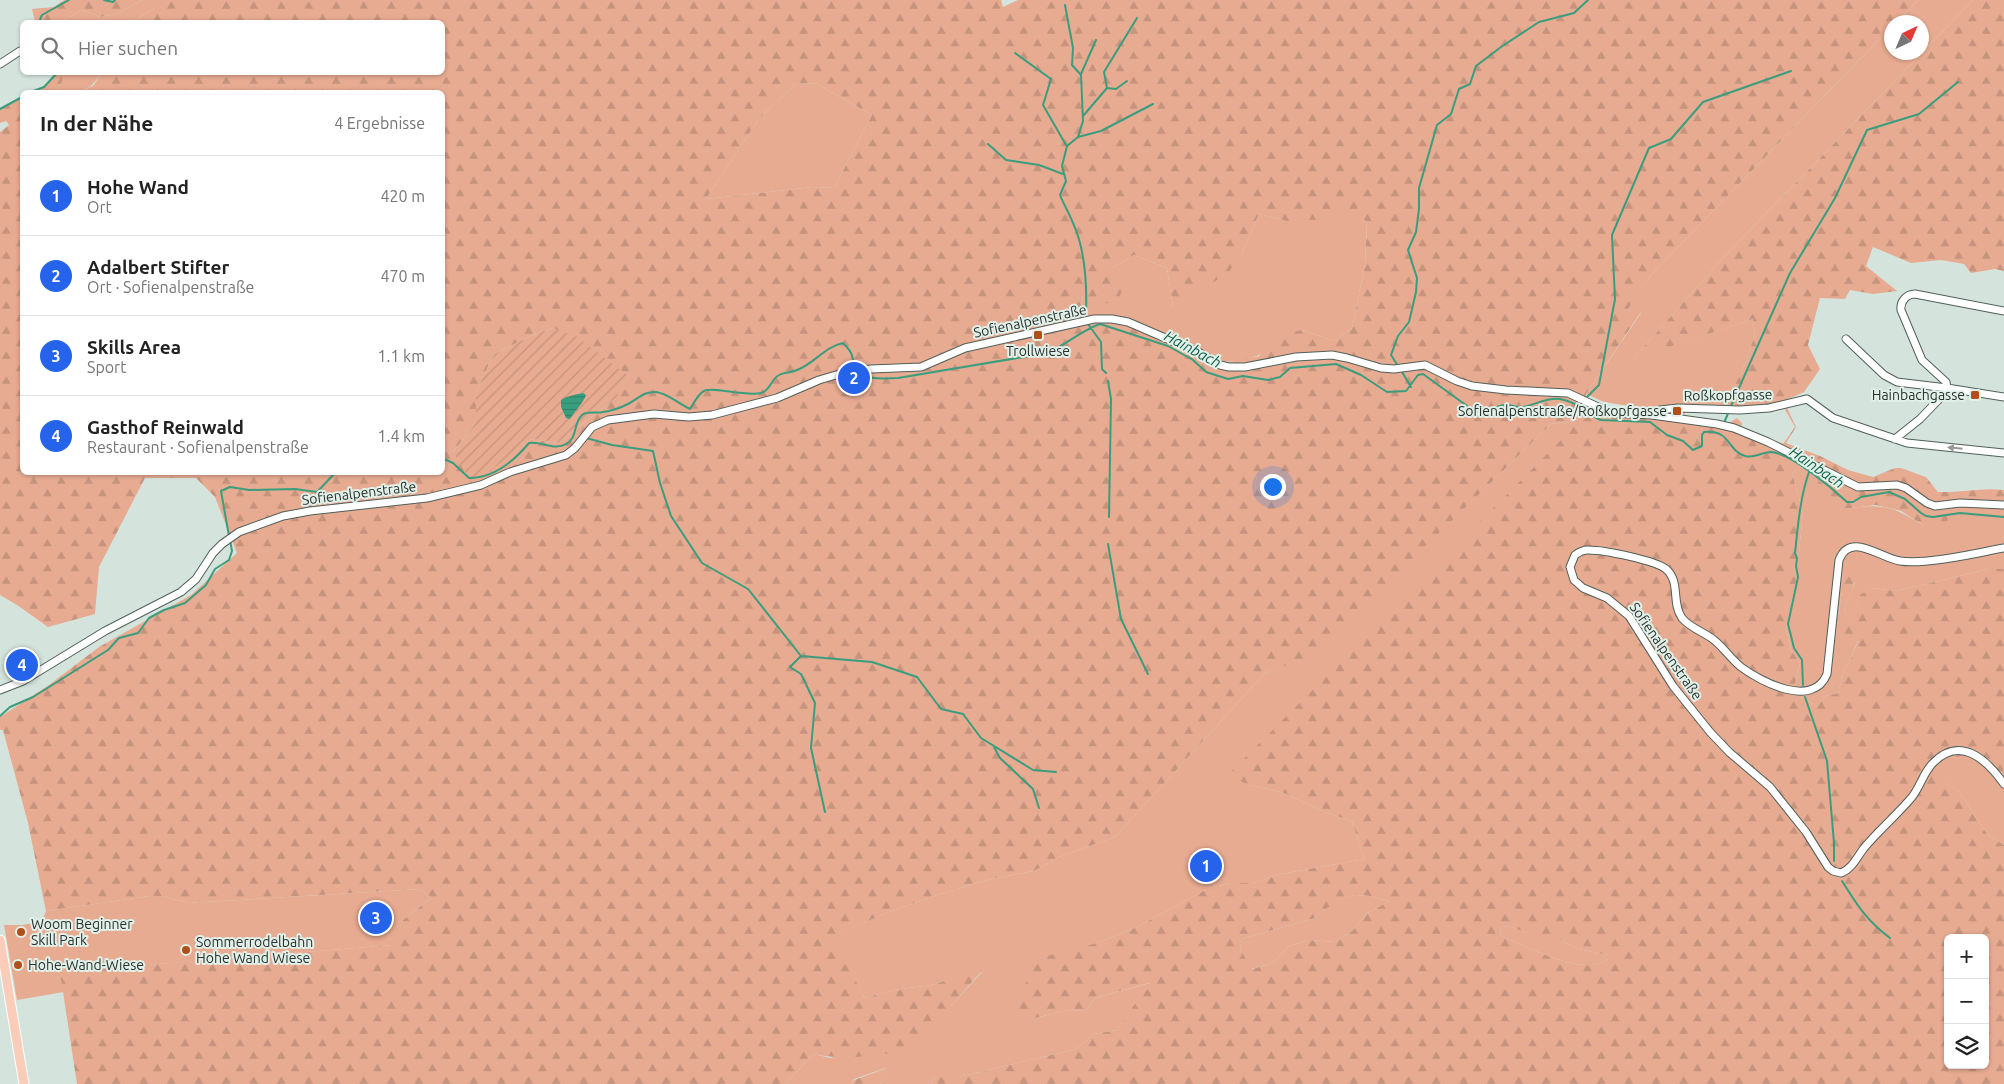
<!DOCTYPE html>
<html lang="de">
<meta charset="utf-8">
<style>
body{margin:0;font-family:Ubuntu,sans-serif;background:#f2f2f2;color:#222}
.controls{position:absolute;right:15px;bottom:15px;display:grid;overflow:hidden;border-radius:8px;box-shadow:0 1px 4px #0004}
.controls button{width:45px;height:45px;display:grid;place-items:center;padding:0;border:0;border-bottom:1px solid #e0e0e0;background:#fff;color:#222;font:25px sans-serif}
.compass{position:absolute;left:1884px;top:15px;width:45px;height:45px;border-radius:50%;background:#fff;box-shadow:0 1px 4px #0004;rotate:44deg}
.you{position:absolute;left:1272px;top:486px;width:18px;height:18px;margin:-12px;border:4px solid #fff;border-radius:50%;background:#1a73e8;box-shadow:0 0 0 8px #1a73e833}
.badge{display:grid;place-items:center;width:32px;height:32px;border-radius:50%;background:#2563eb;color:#fff;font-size:16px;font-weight:700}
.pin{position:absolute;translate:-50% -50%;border:2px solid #fff;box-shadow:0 1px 5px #0006}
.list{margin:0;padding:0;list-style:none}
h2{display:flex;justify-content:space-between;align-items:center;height:65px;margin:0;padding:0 20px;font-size:21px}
h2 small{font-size:16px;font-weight:400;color:#767676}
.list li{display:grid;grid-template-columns:32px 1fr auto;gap:15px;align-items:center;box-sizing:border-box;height:80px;padding:0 20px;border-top:1px solid #e0e0e0}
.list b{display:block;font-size:19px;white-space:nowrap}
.list p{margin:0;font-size:16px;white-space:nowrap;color:#767676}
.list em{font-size:16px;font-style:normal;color:#767676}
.icon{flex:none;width:28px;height:28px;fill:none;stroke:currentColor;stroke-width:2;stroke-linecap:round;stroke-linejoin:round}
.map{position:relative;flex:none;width:2004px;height:1084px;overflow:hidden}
.search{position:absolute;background:#fff;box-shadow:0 1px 4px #0004;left:20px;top:20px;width:425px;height:55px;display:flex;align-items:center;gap:12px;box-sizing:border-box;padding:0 18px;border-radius:8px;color:#767676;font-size:19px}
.panel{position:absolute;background:#fff;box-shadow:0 1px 4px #0004;left:20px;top:90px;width:425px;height:385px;border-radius:8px}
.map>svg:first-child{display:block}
.grass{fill:#e7ab91}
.forest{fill:url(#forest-firs);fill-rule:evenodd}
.garden{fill:url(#garden-furrows)}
.water{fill:url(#water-rules)}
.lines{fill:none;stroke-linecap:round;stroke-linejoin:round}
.stream{stroke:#3a9e7e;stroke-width:2}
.minor-casing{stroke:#515f59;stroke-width:9}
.major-casing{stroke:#fff;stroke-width:11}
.minor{stroke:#fff;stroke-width:7}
.major{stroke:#f9cdb9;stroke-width:9}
.oneway{fill:#949896}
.poi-dot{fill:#b24f18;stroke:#e1f1ea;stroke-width:2}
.labels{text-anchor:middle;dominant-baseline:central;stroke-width:4;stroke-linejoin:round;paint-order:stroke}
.street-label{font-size:14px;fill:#2a302d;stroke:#e1f1ea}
.poi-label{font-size:14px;fill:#2a302d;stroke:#e1f1ea;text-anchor:start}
.water-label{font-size:15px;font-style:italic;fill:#105e47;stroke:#e1f1ea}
</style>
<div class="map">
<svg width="2004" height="1084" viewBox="0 0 2004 1084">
<defs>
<pattern id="forest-firs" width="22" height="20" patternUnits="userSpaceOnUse" patternTransform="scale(1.25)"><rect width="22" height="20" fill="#e7ab91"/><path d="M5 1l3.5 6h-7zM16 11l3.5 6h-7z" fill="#c6937d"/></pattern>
<pattern id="garden-furrows" width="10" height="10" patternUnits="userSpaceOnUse" patternTransform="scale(1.25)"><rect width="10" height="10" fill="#e7ab91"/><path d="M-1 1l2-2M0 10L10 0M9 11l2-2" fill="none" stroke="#c6937d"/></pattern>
<pattern id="water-rules" width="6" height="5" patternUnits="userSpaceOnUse" patternTransform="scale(1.25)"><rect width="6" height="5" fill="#3a9e7e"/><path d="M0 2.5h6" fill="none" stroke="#318168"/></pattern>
</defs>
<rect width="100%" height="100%" fill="#d4e4dd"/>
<path class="grass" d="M142,0H157L156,7L132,22H60L82,10L101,17L119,13Z
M1918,0H1973L1720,261L1634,358L1753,319L1755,334L1745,364L1725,405L1681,404L1648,409L1604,402L1586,394L1641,313L1626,310L1650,276L1891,27L1892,52H1922V22H1896Z
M62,73H101C88,95 78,92 54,92L62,83Z
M815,83L872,115L834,188L812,187L706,199L758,120L795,84Z
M1344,205L1367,222L1365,264L1352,328L1334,341L1302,330C1278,345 1252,365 1222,361L1141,323L1079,315L1083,296L1112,268L1134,255L1167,268L1173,307L1241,255L1259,214L1286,221Z
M1587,409L1594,414L1563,424V439L1250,785L1284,793L1324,812L1352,821L1364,859L1281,874L1253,883H1230L1209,888L1137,927L1097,943L1032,1019L1062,1011L1087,1010L1095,998L1150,983L1117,1030L1094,1034L1077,1049L958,1077H936L929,1084H880L884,1080L886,1068L854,1079L851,1084H785L813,1054L831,1058L951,1006L982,972L931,985L894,990L864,998L834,936L884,914L937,895L991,879L1034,871L1059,857L1115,837L1265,673L1314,654L1551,424L1564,422Z
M1805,464L1854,490L1842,494L1818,481L1842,509C1881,504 1889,504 1923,525L1944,509L1961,506L2004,509V569H1988L1897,591L1873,588L1860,596L1851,626L1844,609L1855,582L1842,592L1838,616L1858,640L1851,659L1845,668L1838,693L1826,696L1817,706L1800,697L1795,684L1800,663L1791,650L1786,629L1797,578L1794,566L1799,552L1803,512L1792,473Z
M1959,755L1975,758L2004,774V845L1987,834L1960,793L1932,769L1944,760Z
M420,889L431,898L403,920L393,945L61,972L64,992L17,1000L4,925H23L42,921L46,911L149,896H163L188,903Z
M1355,895L1370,896L1389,901L1366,914L1353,930L1336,942L1309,940L1289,946L1273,963L1251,969L1240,949L1242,939L1315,918L1336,900Z
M1508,926L1528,933L1558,939L1578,949L1609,955L1608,959C1604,961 1601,963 1597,964C1574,971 1522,945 1500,935L1501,927Z"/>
<path class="forest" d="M64,0H142L119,13L101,17L82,10L60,22H35L32,9L54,7Z
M156,0H1001L1003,7L1018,0H1918L1896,22H1892L1891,27L1650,276L1627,310L1641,312L1586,394L1587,410L1564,422L1551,424L1314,655L1265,673L1115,837L1059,857L1034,871L991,879L937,895L884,914L835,936L864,998L894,990L931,985L982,971L951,1006L918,1048C883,1055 848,1061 813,1054L785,1084H77L60,972L392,945L403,920L431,898L420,889L188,903L163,896H149L46,911L28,823L3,730H0V717L49,685L99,647L191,595L237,553L215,497L196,478H145L99,567L95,614L48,627L17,605L0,595V132L9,125L6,121L0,123V109L22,98V472H442V92H81L94,85L101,73L442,72V22H132L156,7ZM815,83L872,115L834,188L812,187L706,199L758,120L795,84ZM1344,206L1367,222L1365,264L1352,328L1334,341L1302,330L1275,335L1259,356L1230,362L1222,361L1141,323L1112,316L1079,315L1083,296L1116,306L1126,280L1112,268L1134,255L1167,268L1173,307L1228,273L1241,255L1259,214L1286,221L1330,219ZM553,328L616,398L558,443L531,439L504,459L453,452L476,423V392L494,354L537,333Z
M1973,0H2004V271L1995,269L1971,273L1964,264L1941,260L1911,263L1873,247L1866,266L1897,291L1873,294L1850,290L1845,299L1820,298L1808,345L1820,369L1804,392L1784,401L1796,427L1786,443L1820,456L1848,470L1873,477L1895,468H1901L1926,477L1938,492C1961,493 1982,487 2004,490V509L1961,506L1945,509L1948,520L1941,529L1923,525L1901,511L1876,505L1842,509L1818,486L1817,480L1842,494L1853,490L1805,464L1792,473L1803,512L1799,552L1794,566L1797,577L1786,629L1791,650L1800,663L1795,684L1800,697L1817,706L1826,696L1838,693L1845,668L1851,659L1858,641L1843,633L1838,616L1842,592L1844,560L1847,558C1860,580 1853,587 1844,609L1851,625L1860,595L1873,588L1897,591L1988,569H2004V774C1976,758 1961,746 1933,769L1960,793L1987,834L2004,845V1084H929L936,1077H958L1077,1049L1094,1034L1117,1030L1149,983L1095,998L1087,1010L1062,1011L1032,1019L1013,1007L1039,958L1097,943L1137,927L1209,888L1230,883H1253L1281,874L1364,859L1352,821L1324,812L1284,793L1250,785L1227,776L1562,439L1563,424L1594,414L1648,409L1681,404L1725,405L1745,364L1755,334L1753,319L1633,359L1720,261ZM1784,408L1795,427L1783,444L1741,428L1742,423L1737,418L1727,424L1684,417L1685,411ZM1355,895L1370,896L1389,901L1366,914L1353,930L1336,942L1309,940L1289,946L1273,963L1252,969L1240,949L1242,939L1315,918L1337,900ZM1508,926L1549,941L1558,939L1578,949L1608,955V959C1604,961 1601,963 1597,964C1574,971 1522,945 1500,935L1501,927ZM1948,938H1985V1065H1948Z
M53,73H62V83L54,92H35L40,90L54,75Z
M887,1068L884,1080L880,1084H851L854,1080Z"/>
<path class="garden" d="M553,328L577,337L627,375L616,398L558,443L531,439L473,484L453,452L476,423V392L494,354L537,333Z"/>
<path class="water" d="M583,393L586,395C584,402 574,412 570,419L566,418L561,407V400C564,397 578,394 583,393Z"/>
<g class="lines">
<path class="stream" d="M104,0L113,2L115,0
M1065,5L1073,48L1072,65L1081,75L1083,121L1078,137L1067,146L1062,166L1066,181L1060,195C1064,205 1069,213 1073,223C1085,249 1087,287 1086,315
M39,22L42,15L69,0
M1015,53L1051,79L1043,105L1066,145
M1081,74L1096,40
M1107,88L1116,89L1127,81
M31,92L44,87L58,72
M0,109L22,97
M1083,116L1107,88L1104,72L1137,18
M1078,137L1101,131L1153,104
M988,144L1006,160L1039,165L1063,174
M1088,324L1101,342L1102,369L1106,373
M1398,366L1391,355L1398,336L1409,322L1416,292L1417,278L1408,250L1416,232L1419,209V188L1437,125L1451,114L1459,89L1470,84L1476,66L1501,47L1539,22L1574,13L1588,0
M1401,370L1411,387
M860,372C870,381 886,378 898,378L1047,353C1066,345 1082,330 1100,324L1168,346L1193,360L1206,372L1228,379L1243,376L1268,380L1280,377L1290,368L1336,364L1361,375L1387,392L1406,391L1418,375L1423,374L1474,411C1487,414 1492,407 1504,405C1510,403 1516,409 1523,407C1535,405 1547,397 1560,399C1579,402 1586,415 1601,420L1650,422L1667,435L1683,441L1693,450L1702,446V435L1704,432C1732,430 1726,450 1745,456C1754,459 1761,452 1771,452C1791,453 1832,488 1847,502H1853L1861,497L1889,492L1905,499L1921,513L1926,516L1933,517L1960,513L2004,517
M1108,381L1111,399L1109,517
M1587,397L1599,385L1615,299L1612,235L1649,148L1671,139L1703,102L1791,71
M1731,406L1790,273L1835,198L1867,130L1919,114L1958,82
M1724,423L1729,411
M586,438L612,445L653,451L660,483L671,516L702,563L748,589L801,656L790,667L801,674L815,703L811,748L825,812
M442,458L453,463L469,478C494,478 514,461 529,443C542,441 554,451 566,444C578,438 573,423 582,415C587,410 596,414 603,412C612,411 620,408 628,404C638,399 644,391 656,392C667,393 679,404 690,409C694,403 698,394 704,391C711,386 746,397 761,393C771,390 770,380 779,375C784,372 791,373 797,370C814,364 824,347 843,343C846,346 849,349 851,353C854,359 852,364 857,369
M229,536L221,491L230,487L249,490L295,489L317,492L336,472
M1108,544L1121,619L1148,674
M801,656L872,662L917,677L941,709L963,714L981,738L1033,770L1056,772
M1803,685L1802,660L1794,648L1788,624L1798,577L1796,566L1797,558L1795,553C1798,525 1800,498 1809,472
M1805,697L1827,761L1834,843V861
M0,716L10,707L33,697L108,650L119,638L138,633L149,618L164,610L185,603L206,585L215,569L229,560L232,551L230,540
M994,747L1000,758L1033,789L1039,808
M1842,881C1857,905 1867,921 1890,938"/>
<g class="minor-casing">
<path id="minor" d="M0,64L20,51
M1846,339L1884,375L1897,382L1947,388L2004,397
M1947,388L1946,382L1922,360L1901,310C1900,302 1906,294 1915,294L2004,311
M1652,415L1660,410L1678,408L1740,410L1769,408L1807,399L1833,418L1907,443L2004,453
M1895,439L1920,419L1945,393L1947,388
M2004,548C1976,553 1926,565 1900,561C1880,558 1850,531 1839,560L1827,674C1813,709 1761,682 1741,667C1731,659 1724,648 1714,640C1704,632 1690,628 1682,618C1671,603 1681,582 1666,569C1654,560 1604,550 1588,550C1583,550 1579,552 1575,555L1570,567L1574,580L1583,588L1607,598L1629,616L1673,686L1710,732L1729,752L1770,787L1806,832L1828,867L1833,871L1841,873C1852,869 1857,857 1864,848C1879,830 1897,815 1912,797C1920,787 1923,774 1932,764C1960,734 1987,760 2004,784
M0,690L23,681L105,631L181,592L196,579L213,553L222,544L239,532L283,516L310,511L427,498L481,485L510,472L566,455L575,448L592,427L608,420L654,414L689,417L712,415L777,398L819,380L846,372L871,369L921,367L965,348L1094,319H1112L1128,322L1200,353L1220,365L1229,367H1245L1296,357L1332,355L1347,358L1381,368L1394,369L1425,365L1457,381L1472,386L1506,390L1568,393L1611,413L1652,415L1717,424L1734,428L1768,442L1858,487L1897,485L1906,488L1927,503L1935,506L1960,503L2004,505"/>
</g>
<g class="major-casing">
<path id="major" d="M0,940L24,1084"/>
</g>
<use href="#minor" class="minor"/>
<use href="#major" class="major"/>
</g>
<defs><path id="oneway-solid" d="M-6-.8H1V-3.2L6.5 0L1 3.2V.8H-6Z" transform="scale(1.25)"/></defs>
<use class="oneway" href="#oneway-solid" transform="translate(1955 448) rotate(-174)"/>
<g class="poi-dot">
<rect x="1033" y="330" width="10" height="10" rx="2.5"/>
<rect x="1970" y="390" width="10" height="10" rx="2.5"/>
<rect x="1672" y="406" width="10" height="10" rx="2.5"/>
<circle cx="21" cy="932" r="5"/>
<circle cx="186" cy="950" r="5"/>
<circle cx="18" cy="965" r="5"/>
</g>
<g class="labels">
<g class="street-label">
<text transform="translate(1030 321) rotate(-12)">Sofienalpenstraße</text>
<text transform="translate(1728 395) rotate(-1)">Roßkopfgasse</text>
<text transform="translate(359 493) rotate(-7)">Sofienalpenstraße</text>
<text transform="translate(1666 651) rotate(55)">Sofienalpenstraße</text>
</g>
<g class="poi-label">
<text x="1038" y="351" text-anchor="middle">Trollwiese</text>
<text x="1965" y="395" text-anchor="end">Hainbachgasse</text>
<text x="1667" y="411" text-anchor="end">Sofienalpenstraße/Roßkopfgasse</text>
<text x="31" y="924">Woom Beginner<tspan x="31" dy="16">Skill Park</tspan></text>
<text x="196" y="942">Sommerrodelbahn<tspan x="196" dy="16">Hohe Wand Wiese</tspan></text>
<text x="28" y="965">Hohe-Wand-Wiese</text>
</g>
<g class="water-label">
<text transform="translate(1193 349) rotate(28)">Hainbach</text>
<text transform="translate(1817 467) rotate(34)">Hainbach</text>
</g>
</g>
</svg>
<div class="controls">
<button>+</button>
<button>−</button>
<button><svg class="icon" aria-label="layers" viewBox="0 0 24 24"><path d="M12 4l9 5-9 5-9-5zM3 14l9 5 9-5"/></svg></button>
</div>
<svg class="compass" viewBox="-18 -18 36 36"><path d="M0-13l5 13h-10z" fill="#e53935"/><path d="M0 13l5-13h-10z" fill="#767676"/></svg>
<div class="you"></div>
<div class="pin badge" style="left:1206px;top:866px">1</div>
<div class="pin badge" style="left:854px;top:378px">2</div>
<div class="pin badge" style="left:376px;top:918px">3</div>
<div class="pin badge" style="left:22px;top:665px">4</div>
<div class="search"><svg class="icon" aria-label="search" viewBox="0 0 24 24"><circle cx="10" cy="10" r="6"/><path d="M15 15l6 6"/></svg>Hier suchen</div>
<section class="panel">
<h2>In der Nähe<small>4 Ergebnisse</small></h2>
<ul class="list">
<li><span class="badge">1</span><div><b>Hohe Wand</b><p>Ort</p></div><em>420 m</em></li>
<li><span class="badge">2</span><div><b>Adalbert Stifter</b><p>Ort · Sofienalpenstraße</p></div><em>470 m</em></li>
<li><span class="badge">3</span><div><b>Skills Area</b><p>Sport</p></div><em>1.1 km</em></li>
<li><span class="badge">4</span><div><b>Gasthof Reinwald</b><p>Restaurant · Sofienalpenstraße</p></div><em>1.4 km</em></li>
</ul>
</section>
</div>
